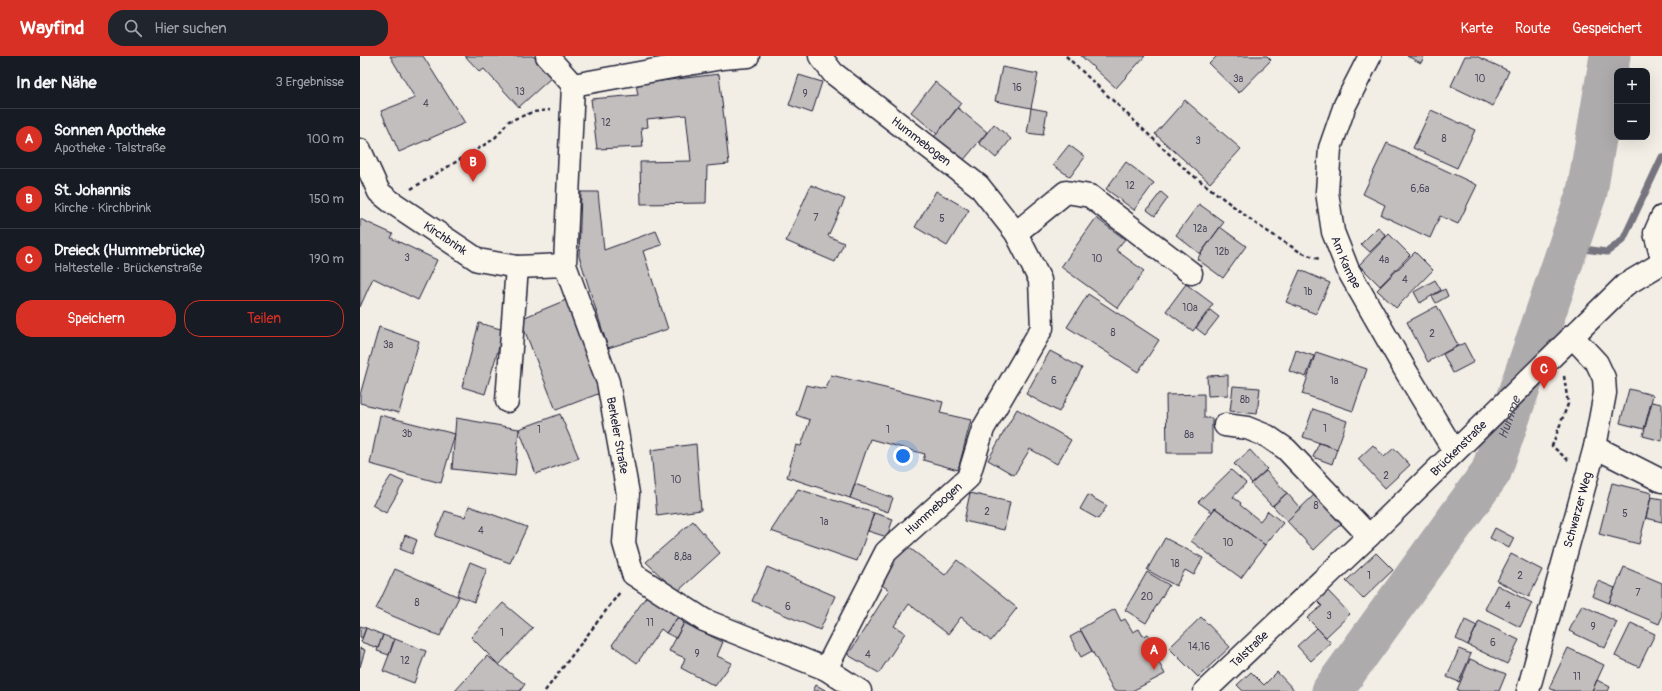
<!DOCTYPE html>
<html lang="de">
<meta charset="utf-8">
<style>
body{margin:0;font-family:Pangolin,sans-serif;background:#20242c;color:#f1f3f6}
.controls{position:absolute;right:12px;top:12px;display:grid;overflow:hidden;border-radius:8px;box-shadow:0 4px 16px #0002}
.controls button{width:36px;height:36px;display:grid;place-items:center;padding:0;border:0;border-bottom:1px solid #363941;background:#171b24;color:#f1f3f6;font:20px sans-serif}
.you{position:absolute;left:543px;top:400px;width:14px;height:14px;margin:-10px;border:3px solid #fff;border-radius:50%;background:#1a73e8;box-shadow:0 0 0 6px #1a73e833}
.badge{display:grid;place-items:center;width:26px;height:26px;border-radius:50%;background:#d93025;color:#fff;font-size:13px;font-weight:700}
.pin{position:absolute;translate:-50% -33px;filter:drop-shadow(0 1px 2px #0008)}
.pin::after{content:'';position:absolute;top:21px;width:14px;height:12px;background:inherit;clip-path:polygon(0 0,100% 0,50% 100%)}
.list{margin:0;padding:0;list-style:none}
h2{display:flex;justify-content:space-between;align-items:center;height:52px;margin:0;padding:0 16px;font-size:17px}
h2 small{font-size:13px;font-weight:400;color:#9ea1a6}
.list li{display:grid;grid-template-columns:26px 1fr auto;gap:12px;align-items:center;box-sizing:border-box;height:60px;padding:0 16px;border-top:1px solid #363941}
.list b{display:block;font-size:15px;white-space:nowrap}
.list p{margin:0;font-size:13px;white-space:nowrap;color:#9ea1a6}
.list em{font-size:13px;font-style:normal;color:#9ea1a6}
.actions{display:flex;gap:8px;padding:12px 16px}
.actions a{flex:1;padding:9px 0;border:1px solid #d93025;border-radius:16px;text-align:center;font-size:14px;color:#d93025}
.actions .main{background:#d93025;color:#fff}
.icon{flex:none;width:22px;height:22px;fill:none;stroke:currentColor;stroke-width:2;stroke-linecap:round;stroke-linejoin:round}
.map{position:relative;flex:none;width:1302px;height:635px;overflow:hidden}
header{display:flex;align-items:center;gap:24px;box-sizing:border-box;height:56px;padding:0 20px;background:#d93025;color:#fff}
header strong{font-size:19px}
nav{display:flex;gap:22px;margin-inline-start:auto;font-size:14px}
.search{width:280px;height:36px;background:#20242c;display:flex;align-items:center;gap:10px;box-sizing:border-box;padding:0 14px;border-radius:16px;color:#9ea1a6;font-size:15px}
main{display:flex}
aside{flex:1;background:#171b24}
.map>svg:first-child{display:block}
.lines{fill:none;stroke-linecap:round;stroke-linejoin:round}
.stream{stroke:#76747f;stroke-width:7}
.river{stroke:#aeabad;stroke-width:41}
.building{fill:#c2bebe;stroke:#22223b}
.minor-casing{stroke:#22223b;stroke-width:25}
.path{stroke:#22223b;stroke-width:2.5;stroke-dasharray:4 3;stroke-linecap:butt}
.minor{stroke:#fbf7ec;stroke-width:22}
.labels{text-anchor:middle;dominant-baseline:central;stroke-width:3.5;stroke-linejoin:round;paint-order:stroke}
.number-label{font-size:10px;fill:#4a495c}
.street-label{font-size:12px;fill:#22223b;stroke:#fbf7ec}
.water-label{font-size:13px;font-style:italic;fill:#535263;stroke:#fbf7ec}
</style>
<header>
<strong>Wayfind</strong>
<div class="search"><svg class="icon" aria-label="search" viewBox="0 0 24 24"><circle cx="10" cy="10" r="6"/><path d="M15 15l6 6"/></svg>Hier suchen</div>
<nav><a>Karte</a><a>Route</a><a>Gespeichert</a></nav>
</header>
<main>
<aside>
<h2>In der Nähe<small>3 Ergebnisse</small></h2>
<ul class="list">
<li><span class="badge">A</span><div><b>Sonnen Apotheke</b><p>Apotheke · Talstraße</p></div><em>100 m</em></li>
<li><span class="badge">B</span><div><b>St. Johannis</b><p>Kirche · Kirchbrink</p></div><em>150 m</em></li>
<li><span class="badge">C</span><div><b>Dreieck (Hummebrücke)</b><p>Haltestelle · Brückenstraße</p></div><em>190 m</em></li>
</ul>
<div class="actions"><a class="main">Speichern</a><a>Teilen</a></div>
</aside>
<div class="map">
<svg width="1302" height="635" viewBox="0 0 1302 635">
<rect width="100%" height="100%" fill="#f2eee5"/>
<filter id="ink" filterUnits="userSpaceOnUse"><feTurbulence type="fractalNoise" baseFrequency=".025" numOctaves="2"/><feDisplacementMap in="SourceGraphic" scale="8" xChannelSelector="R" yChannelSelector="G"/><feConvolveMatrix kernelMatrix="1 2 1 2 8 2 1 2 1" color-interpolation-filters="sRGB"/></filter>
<g filter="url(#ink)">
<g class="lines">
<path class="stream" d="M1208,191L1247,196L1263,184L1302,101"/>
<path class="river" id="s1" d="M972,635L1131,416L1227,136L1250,0"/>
</g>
<path class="building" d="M30,0H63L105,67L39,96L21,55L55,42Z
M105,0H173L192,21L159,51L124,13L120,16Z
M721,0H785L756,32Z
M857,0H907L911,4L879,37L849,8Z
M1047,0H1064L1061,7Z
M1105,0H1116L1149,15L1133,50L1091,30Z
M642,11L678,18L671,52L635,45Z
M359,18L369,108L347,110L346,147L281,148L280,106L331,105L326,59L287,63L288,71L281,72L283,91L237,93L231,43L278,39L276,28Z
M439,19L462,26L452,57L429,49Z
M575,26L601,47L577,78L551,56Z
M825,44L881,93L850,127L795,78Z
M598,52L627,76L603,105L574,81Z
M671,52L687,55L683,79L667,77Z
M1071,54L1115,74L1097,112L1053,92Z
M634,68L651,83L636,102L619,87Z
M1027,87L1117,129L1098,168L1080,160L1070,182L1021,159L1025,149L1003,138Z
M709,89L725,101L710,121L693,109Z
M766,106L794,127L774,154L746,133Z
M451,129L485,143L468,180L484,187L475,206L426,185Z
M576,135L609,154L587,190L555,171Z
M221,136H238L244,194L296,175L302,189L283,195L308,273L248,292L219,200Z
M801,136L808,142L795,160L787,154Z
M839,148L864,166L840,198L816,179Z
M736,162L765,183L756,194L784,215L758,252L701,211Z
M0,163L33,178L31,182L77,204L58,244L13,222L0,251Z
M860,171L886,190L863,222L837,203Z
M1018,171L1026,180L1010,196L1001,188Z
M1029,178L1050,199L1020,230L999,209Z
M1055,196L1073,214L1036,252L1017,234Z
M940,214L970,227L956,258L926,246Z
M1075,224L1081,234L1060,247L1054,236Z
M826,228L853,248L833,275L806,255Z
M1085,233L1088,240L1076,247L1072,240Z
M728,238L799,284L778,316L707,271Z
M206,244L243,336L196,354L160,263Z
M1077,250L1098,289L1068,306L1047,266Z
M850,254L859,261L845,279L836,272Z
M119,267L144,274L125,338L102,331Z
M19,271L59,285L39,357L0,347V339Z
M1104,287L1114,306L1093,317L1083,298Z
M936,294L954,300L946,321L929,315Z
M690,295L722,312L699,356L666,338Z
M956,296L1007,313L993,355L942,338Z
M471,319L583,346L580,357L611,364L598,414L563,404L565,398L510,383L490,442L427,421L436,389L441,390L450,364L436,359L446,329L466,333Z
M868,319V339L848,340L847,320Z
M873,330L900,332L897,358L870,355Z
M1269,333L1293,339L1284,373L1260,367Z
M844,338V362H852V397H807L806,339Z
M1292,346L1302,348V385L1283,380Z
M657,353L711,384L697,408L670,393L654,419L628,404Z
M953,353L987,365L977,393L943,381Z
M200,358L219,402L176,418L159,373Z
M20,359L95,378L81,427L10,408Z
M96,362L159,373L155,420L92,413Z
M959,387L977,393L972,408L953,401Z
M336,388L341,454L297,460L291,394Z
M1013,389L1024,401L1034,392L1050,409L1025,432L998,403Z
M890,394L907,413L892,427L874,408Z
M871,414L886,427L873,441L881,447L880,449L900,465L908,455L923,467L905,489L855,452L852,456L838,446Z
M906,415L927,437L912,450L891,428Z
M31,420L44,426L26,457L12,449Z
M1252,427L1292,437L1279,488L1239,478Z
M495,428L533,442L528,456L490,442Z
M438,433L514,457L497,505L411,475Z
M957,436L984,465L954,494L927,465Z
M610,437L650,446L644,474L604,465Z
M927,437L940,452L927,465L913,450Z
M728,439L747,450L738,463L720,453Z
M1291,441L1302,443V466L1286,462Z
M109,450L167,471L150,507L75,480L85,455L105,461Z
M855,452L905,489L881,522L831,485Z
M514,457L533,463L527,481L508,475Z
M333,465L360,497L317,536L286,506Z
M1135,472L1154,482L1149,492L1130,482Z
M45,479L57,484L52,498L40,493Z
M805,482L843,502L834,519L825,514L816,530L787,514Z
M543,487L585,519L597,504L657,552L631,585L601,561L588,578L549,548L534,570L545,577L519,617L488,599L529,534L519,527Z
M1016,497L1033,514L1003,543L986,525Z
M1151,498L1182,514L1169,541L1137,525Z
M110,506L127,513L114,546L97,539Z
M407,511L475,540L460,574L392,545Z
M1264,511L1302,527V561L1299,568L1249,547Z
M35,513L99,541L80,580L16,553Z
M787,516L809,529L786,567L765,554Z
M1238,525L1255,532L1249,547L1232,540Z
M1137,529L1172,547L1160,571L1125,553Z
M968,535L990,558L966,581L947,562L962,550L957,545Z
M288,538L318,561L306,577L301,573L277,607L252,589Z
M143,547L173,572L139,609L111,581Z
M1222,549L1257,566L1245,592L1209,575Z
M755,553L761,565L765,563L773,576L779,573L783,580L788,578L797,594L793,596L805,618L772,635H754L720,573Z
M318,561L324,567L316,582L306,577Z
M841,561L870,591L838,621L809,592Z
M1105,564L1117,570L1108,589L1096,583Z
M1119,565L1159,584L1147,608L1108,589Z
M324,567L363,586L357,600L372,607L355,630L321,612L325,602L309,595Z
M1271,567L1295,578L1279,611L1255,600Z
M0,570L6,572L2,582L0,581Z
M6,572L23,579L18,592L1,586Z
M957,572L971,587L951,605L937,590Z
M721,575L732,595L721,601L710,581Z
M23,579L34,583L29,599L17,595Z
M35,583L66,595L54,627L23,615Z
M0,592L5,594L0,611Z
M1208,592L1244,609L1232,635H1196L1189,632Z
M1099,593L1111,598L1099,626L1087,621Z
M127,600L165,628L160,635H95Z
M1110,603L1146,618L1139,635H1100L1097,634Z
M891,616L904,629L917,616L935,635H883L877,629Z
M1237,624L1250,631L1248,635H1232Z
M456,629L467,635H453Z"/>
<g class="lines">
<g class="minor-casing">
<g id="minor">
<path id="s2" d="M187,0L213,29L205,209L248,326L268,438L264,487L273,518L344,564L466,613L500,635"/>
<path id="s3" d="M460,0L473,17L619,130L656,177L680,224L682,272L623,373L608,422L526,496L466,613"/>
<path id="s4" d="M1010,0L985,49L970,92L967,136L973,176L988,214L1047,317L1094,395"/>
<path d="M213,29L362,2L388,0"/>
<path id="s5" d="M0,94L19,136L30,145L118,204L157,211L205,209"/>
<path d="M1302,161L1295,177L1302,203"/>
<path d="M656,177L706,136L730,140L831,217"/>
<path d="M147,345L157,211"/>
<path d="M865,369L887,372L907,380L926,393L1009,480"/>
<path d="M1235,391L1302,425"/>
<path id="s6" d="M845,635L1009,480L1265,229L1302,207"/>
<path id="s7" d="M1168,635L1235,391L1245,337L1244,322L1237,307L1212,280"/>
</g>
</g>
<path class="path" d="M706,0L826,114L899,170L940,196L959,203
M51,133L134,83L149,65L173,56L190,54
M1204,320L1208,348L1192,390L1208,404
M185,635L260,536"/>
<use href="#minor" class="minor"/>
</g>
</g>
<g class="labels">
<g class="number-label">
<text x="878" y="23">3a</text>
<text x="1120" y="23">10</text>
<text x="657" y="32">16</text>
<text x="160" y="36">13</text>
<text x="445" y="38">9</text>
<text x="66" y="48">4</text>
<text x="246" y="67">12</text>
<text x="1084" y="83">8</text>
<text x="838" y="85">3</text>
<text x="770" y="130">12</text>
<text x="1060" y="133">6,6a</text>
<text x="456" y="162">7</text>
<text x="582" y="163">5</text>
<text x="840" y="173">12a</text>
<text x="862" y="196">12b</text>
<text x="47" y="202">3</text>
<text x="737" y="203">10</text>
<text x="1024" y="204">4a</text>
<text x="1045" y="224">4</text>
<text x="948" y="236">1b</text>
<text x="830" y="252">10a</text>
<text x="753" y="277">8</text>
<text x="1072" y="278">2</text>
<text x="28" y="289">3a</text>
<text x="694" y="325">6</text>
<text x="974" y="325">1a</text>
<text x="885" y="344">8b</text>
<text x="965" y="373">1</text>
<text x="179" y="374">1</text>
<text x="528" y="374">1</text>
<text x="47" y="378">3b</text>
<text x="829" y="379">8a</text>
<text x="1026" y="420">2</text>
<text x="316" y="424">10</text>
<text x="956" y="450">8</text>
<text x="627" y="456">2</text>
<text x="1265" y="458">5</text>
<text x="464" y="466">1a</text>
<text x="121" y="475">4</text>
<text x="868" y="487">10</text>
<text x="323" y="501">8,8a</text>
<text x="815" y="508">18</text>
<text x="1009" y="520">1</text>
<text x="1160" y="520">2</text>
<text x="1278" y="537">7</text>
<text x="787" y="541">20</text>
<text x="57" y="547">8</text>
<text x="1148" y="550">4</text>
<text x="428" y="551">6</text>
<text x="969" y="560">3</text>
<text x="290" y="567">11</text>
<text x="1233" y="571">9</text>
<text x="142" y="577">1</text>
<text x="1133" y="587">6</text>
<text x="839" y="591">14,16</text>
<text x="337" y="598">9</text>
<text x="508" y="599">4</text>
<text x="45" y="605">12</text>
<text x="1217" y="621">11</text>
</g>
<g class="street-label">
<text stroke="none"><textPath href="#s3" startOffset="133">Hummebogen</textPath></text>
<text stroke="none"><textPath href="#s5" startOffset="127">Kirchbrink</textPath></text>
<text stroke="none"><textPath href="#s4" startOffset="218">Am Kampe</textPath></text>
<text stroke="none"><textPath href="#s2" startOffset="398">Berkeler Straße</textPath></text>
<text stroke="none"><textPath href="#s6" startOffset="351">Brückenstraße</textPath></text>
<text transform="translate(574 453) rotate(-42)">Hummebogen</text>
<text stroke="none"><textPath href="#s7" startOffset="188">Schwarzer Weg</textPath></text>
<text stroke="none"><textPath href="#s6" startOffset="61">Talstraße</textPath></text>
</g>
<g class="water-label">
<text stroke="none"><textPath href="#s1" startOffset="328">Humme</textPath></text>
</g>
</g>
</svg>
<div class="controls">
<button>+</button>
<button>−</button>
</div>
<div class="you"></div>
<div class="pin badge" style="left:794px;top:614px">A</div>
<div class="pin badge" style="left:113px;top:126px">B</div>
<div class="pin badge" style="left:1184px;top:333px">C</div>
</div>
</main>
